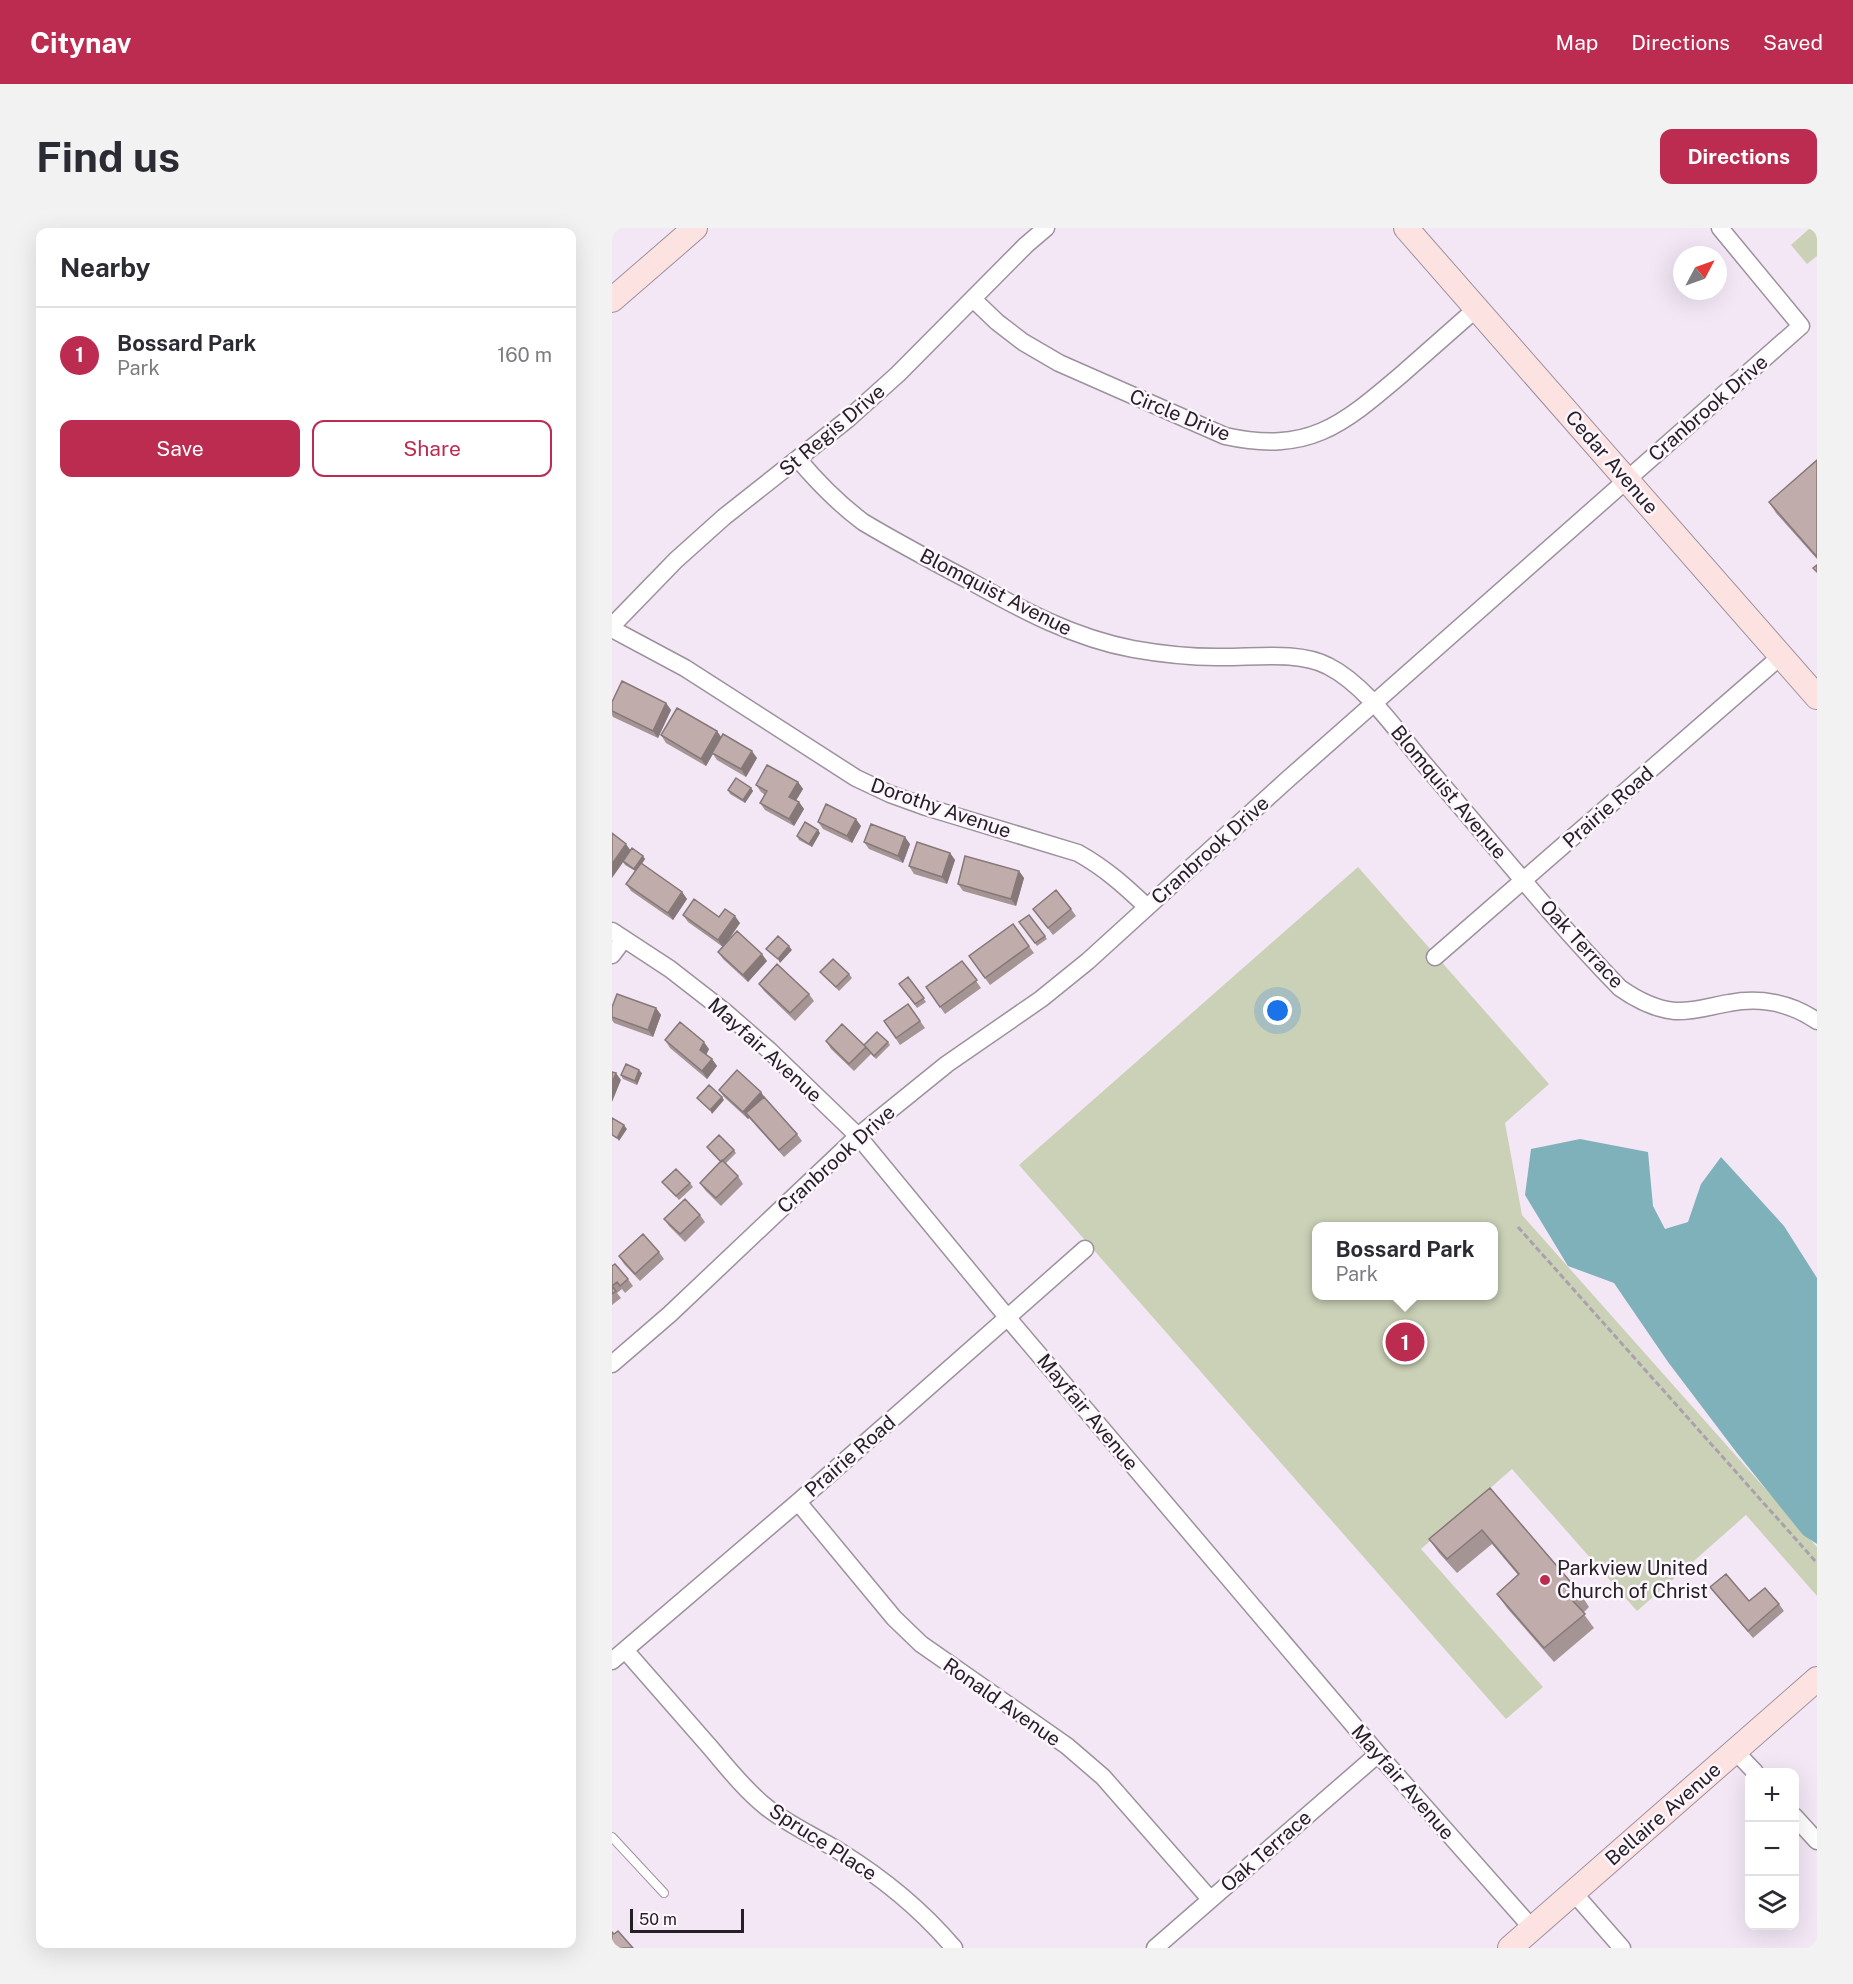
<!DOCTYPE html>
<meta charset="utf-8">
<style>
body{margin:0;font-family:"Public Sans",sans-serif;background:#f2f2f3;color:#2b2b33}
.controls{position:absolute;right:18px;bottom:18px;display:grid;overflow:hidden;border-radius:12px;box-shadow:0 6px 24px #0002}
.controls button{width:54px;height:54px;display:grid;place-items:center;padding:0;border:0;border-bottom:2px solid #e1e1e2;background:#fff;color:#2b2b33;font:30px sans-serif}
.compass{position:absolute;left:1061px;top:18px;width:54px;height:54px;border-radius:50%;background:#fff;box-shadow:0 6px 24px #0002;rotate:49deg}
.scale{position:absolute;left:18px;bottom:15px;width:114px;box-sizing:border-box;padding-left:6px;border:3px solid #242025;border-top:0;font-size:16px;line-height:21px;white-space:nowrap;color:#242025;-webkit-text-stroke:4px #fef6fe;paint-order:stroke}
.you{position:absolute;left:666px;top:783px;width:21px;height:21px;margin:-15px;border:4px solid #fff;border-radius:50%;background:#1a73e8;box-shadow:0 0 0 9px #1a73e833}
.badge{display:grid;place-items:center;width:39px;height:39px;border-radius:50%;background:#bc2c51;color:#fff;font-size:20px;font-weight:700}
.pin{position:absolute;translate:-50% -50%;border:3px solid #fff;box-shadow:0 2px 6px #0006}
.popup{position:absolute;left:700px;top:994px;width:186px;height:78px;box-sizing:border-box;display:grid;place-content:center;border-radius:12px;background:#fff;filter:drop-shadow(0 2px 4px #0005);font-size:20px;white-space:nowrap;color:#7c7c81}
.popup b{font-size:22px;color:#2b2b33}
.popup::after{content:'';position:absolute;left:50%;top:100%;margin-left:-12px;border:12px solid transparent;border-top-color:#fff}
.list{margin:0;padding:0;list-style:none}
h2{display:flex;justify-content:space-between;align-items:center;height:78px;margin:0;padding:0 24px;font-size:26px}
h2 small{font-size:20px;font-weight:400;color:#7c7c81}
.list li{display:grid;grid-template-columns:39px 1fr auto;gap:18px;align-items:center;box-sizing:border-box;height:96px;padding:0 24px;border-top:2px solid #e1e1e2}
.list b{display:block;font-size:22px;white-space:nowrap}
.list p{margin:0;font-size:20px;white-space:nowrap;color:#7c7c81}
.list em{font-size:20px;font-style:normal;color:#7c7c81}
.actions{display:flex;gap:12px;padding:18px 24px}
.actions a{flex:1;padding:14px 0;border:2px solid #bc2c51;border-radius:12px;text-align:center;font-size:21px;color:#bc2c51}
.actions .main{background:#bc2c51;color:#fff}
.icon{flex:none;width:33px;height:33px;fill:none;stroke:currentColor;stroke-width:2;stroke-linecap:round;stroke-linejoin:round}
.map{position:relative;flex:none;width:1205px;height:1720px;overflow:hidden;border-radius:12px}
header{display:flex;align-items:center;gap:36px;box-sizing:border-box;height:84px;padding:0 30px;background:#bc2c51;color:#fff}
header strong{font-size:28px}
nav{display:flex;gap:33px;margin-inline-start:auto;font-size:21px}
.intro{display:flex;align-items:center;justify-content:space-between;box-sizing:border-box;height:144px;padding:0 36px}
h1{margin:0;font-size:42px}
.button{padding:15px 27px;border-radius:12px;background:#bc2c51;color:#fff;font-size:21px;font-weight:700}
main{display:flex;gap:36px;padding:0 36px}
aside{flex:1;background:#fff;border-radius:12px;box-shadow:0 6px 24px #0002}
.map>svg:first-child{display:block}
.green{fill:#cad1b6;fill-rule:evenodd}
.water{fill:#7fb1bb}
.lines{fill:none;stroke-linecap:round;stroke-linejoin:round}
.lane-casing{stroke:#9c919d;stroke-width:10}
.street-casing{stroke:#9c919d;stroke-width:19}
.secondary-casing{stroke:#9c919d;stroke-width:26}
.path{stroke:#aaa1ac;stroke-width:3;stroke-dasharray:6 3;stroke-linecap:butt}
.lane{stroke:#fff;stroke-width:8}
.street{stroke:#fff;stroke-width:16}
.secondary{stroke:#fde2e2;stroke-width:24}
.wall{fill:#a49493}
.shaded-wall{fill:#867878}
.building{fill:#bfacab;stroke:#867878;stroke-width:1.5}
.poi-dot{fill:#bc2c51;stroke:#fef6fe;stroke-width:2}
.labels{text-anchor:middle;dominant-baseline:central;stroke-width:5;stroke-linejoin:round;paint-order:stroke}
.street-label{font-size:20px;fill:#242025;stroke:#fef6fe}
.poi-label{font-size:20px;fill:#242025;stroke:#fef6fe;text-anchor:start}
</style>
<header>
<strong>Citynav</strong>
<nav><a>Map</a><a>Directions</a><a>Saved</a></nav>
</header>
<div class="intro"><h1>Find us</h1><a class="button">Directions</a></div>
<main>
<aside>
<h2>Nearby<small></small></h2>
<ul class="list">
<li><span class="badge">1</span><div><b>Bossard Park</b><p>Park</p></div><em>160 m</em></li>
</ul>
<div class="actions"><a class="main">Save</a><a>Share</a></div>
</aside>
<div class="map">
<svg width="1205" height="1720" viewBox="0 0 1205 1720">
<rect width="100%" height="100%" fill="#f3e7f5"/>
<path class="green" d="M1198,0H1205V28L1195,36L1179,17Z
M746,639L937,856L893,895L910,987L1205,1319V1368L1134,1287L1025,1383L900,1241L809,1321L931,1459L894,1491L407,937ZM704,998H882V1068H704Z"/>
<path class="water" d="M968,911L1036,924L1041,978L1053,1001L1076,994L1089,956L1109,929L1172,998L1205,1050V1316L1191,1307L1125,1225L1056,1134L1002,1055L956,1038L913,967L919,921Z"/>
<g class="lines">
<g class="lane-casing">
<path id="lane" d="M0,1609L52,1665"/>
</g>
<g class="street-casing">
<path id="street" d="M361,71L385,94L411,114L447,135L613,208C696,226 729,198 789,147C814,125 839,103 865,80
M186,231C206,255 226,275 251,294C286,315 322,334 358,353C410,382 462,410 521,421C549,426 577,429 605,429C639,430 686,422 716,438C754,457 787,506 814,538C878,612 940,690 1008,760C1025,772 1042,781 1063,783C1082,784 1099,778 1117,775C1148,769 1179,775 1205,793
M0,398L64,332L112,289L236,191L286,146L414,17L434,0
M0,401L73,440L244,550L278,566L314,579L466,625C493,640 513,658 535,679
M0,703L58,741L112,783L158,823L246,908L395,1089L766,1526L920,1700
M0,727L12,711
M823,729L1169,428
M0,1136L58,1086L246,908L335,836L429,771L476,733L675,552L1189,98L1108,0
M186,1274L282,1390L309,1416L455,1518L491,1549L598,1671
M13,1422C41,1454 69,1486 97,1518C115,1539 132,1561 153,1578C176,1597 203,1608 227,1623C271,1650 309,1681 342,1720
M0,1433L186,1274L473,1021
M1123,1523L1143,1544
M1182,1588L1205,1613
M961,1664L1010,1720
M543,1720L766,1526"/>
</g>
<g class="secondary-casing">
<path id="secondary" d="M794,0L1205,469
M0,72L83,0
M898,1720L1205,1451"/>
</g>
<path class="path" d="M906,999L1205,1335"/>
<use href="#lane" class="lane"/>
<use href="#street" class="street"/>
<use href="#secondary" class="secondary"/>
</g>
<path class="wall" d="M1205,232V331L1164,285L1157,274Z
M0,474L54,475L59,482L46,510L1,489L0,487Z
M105,503L109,510L145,530L134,549L105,532L101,526L94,538L54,515L49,507Z
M186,554L191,561L184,572L187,574L192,581L182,598L153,582L148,575L153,567L149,564L144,557Z
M139,560L141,563L133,575L118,566L116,562Z
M206,594L249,598L240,615L211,601Z
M208,605L200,619L187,612L185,608Z
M252,614L298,616L291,635L257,621Z
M19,622L31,628L33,631L30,636L70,664L75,671L61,692L19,663L14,656L23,643L13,637L11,634L0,650Z
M338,625L343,632L335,656L302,646L297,638Z
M407,643L412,650L404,678L351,663L346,656Z
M421,681H459L464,688L441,707Z
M71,687L107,689L128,695L114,715L155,733L136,754L111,731L106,724L111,719L76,694Z
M417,687L435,711L425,718L407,694Z
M401,696L422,725L378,757L357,728Z
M350,733L369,760L333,786L314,759Z
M208,744L237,746L240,750L227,763Z
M296,749L314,774L305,780L287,756Z
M147,756L197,766L202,773L183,793L152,763Z
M296,776L313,800L288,817L272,793Z
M0,779L44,780L49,787L41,809L2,795L0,792Z
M53,812L97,821L94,827L100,831L105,838L95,851L58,820Z
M214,813L252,817L276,814L278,817L264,831L258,825L259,826L242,843L219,821Z
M30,845L25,857L11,851L9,847Z
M107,862L154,871L185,906L190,913L172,929L137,890L136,891L112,869Z
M95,919L122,922L124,925L114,935L126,948L131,956L109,978L93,962L88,955L109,934Z
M50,954L78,955L81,959L67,972Z
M88,987L93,994L73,1014L57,998L52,991Z
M47,1024L52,1031L28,1053L12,1036L7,1028Z
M0,1038L16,1051L21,1058L13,1065L10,1061L5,1065L9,1070L0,1077Z
M878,1260L968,1365L977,1379L971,1385L982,1400L942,1434L895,1380L885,1366L906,1347L880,1316L845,1345L827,1325L817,1311Z
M1098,1359L1137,1373L1167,1376L1172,1383L1141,1410Z"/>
<path class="shaded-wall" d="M54,475L59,482L46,510L41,503Z
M105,503L110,510L94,538L89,531Z
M140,523L145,530L134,549L129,541Z
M186,554L191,561L182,576L177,569Z
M139,560L141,563L133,575L131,572Z
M187,574L192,581L182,598L177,591Z
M244,591L249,598L240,615L235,608Z
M206,602L208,605L200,619L197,616Z
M293,609L298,616L291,635L286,628Z
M14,616L19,623L0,650V636Z
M338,625L343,632L335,656L330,649Z
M31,628L33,631L24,644L22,641Z
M407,643L412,650L404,678L399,671Z
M70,664L75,671L61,692L56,685Z
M123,688L128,695L111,720L106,712Z
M177,718L180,722L168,735L166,731Z
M150,726L155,733L136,754L131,747Z
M44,780L49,787L41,809L36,802Z
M92,814L97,821L93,829L88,822Z
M100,831L105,838L95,851L90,843Z
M27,842L30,845L25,857L23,853Z
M4,845L9,852L0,874V855Z
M149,864L154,871L134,885L137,890L136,891L131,884Z
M110,869L112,872L100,886L98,882Z
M12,897L15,901L7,913L5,910Z"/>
<path class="building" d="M1205,232V329L1157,274Z
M1205,337V344L1201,340Z
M10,453L54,475L41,503L0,483V474Z
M65,480L105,503L89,531L49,507Z
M111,506L140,523L129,541L100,525Z
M155,537L186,554L177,569L187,574L177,591L148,575L155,563L144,557Z
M124,550L139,560L131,572L116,562Z
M214,576L244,591L235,608L206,594Z
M193,594L206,602L197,616L185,608Z
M259,596L293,609L286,628L252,614Z
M0,605L14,616L0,636Z
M305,614L338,625L330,649L297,638Z
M20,620L31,628L22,641L11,633Z
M353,628L407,643L399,671L346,656Z
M29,635L70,664L56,685L14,656Z
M444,662L459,681L436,700L421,681Z
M82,671L107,689L113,681L123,688L106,712L71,687Z
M417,687L433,708L423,715L407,694Z
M401,696L417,718L373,750L357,728Z
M125,703L150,726L131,747L106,724Z
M166,708L177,718L166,731L154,721Z
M221,731L237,746L224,759L208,744Z
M350,733L365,752L328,779L314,759Z
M165,736L197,766L178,785L147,756Z
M296,749L312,770L303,776L287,756Z
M5,766L44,780L36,802L0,789V779Z
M296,776L308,793L284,810L272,793Z
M68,794L92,814L88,822L100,831L90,843L53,812Z
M230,796L254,819L237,836L214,813Z
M265,804L276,814L262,828L252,817Z
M14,836L27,842L23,853L9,847Z
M125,842L149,864L131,884L107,862Z
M0,844L4,845L0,855Z
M97,857L110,869L98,882L85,870Z
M152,869L185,906L167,922L134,885Z
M0,890L12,897L5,910L0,907Z
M107,907L122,922L109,934L95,919Z
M110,932L126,948L104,970L88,955Z
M64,941L78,955L64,968L50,954Z
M73,971L88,987L68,1006L52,991Z
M31,1006L47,1024L23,1046L7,1028Z
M3,1036L16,1051L8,1058L5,1054L0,1058V1038Z
M0,1058L4,1063L0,1066Z
M878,1260L968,1365L960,1372L973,1386L932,1420L885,1366L907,1346L870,1302L835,1331L817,1311Z
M1114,1346L1137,1373L1153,1360L1167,1376L1136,1403L1098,1359Z
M6,1703L21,1720H0V1704L2,1706Z"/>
<circle class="poi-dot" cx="933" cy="1352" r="6"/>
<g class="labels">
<g class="street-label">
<text transform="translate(1096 180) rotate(-41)">Cranbrook Drive</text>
<text transform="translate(568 187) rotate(22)">Circle Drive</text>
<text transform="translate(220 202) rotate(-40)">St Regis Drive</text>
<text transform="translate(1000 234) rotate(49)">Cedar Avenue</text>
<text transform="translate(384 364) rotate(27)">Blomquist Avenue</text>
<text transform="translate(837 564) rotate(50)">Blomquist Avenue</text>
<text transform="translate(996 579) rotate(-41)">Prairie Road</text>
<text transform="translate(329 580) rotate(19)">Dorothy Avenue</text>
<text transform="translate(598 622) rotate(-42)">Cranbrook Drive</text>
<text transform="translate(970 716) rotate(47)">Oak Terrace</text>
<text transform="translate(153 822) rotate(42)">Mayfair Avenue</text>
<text transform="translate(224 931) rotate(-42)">Cranbrook Drive</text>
<text transform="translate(476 1184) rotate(50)">Mayfair Avenue</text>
<text transform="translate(238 1228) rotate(-41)">Prairie Road</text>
<text transform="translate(390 1474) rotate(35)">Ronald Avenue</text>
<text transform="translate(791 1554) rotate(49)">Mayfair Avenue</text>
<text transform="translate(1051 1586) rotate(-41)">Bellaire Avenue</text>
<text transform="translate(211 1614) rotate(33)">Spruce Place</text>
<text transform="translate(654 1623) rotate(-41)">Oak Terrace</text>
</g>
<g class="poi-label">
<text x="945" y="1340">Parkview United<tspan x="945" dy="23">Church of Christ</tspan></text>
</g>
</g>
</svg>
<div class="controls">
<button>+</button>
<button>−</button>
<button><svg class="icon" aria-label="layers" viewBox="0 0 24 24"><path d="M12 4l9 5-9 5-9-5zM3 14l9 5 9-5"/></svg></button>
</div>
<svg class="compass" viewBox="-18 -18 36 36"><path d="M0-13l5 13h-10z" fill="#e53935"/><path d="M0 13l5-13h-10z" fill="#7c7c81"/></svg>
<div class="scale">50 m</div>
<div class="you"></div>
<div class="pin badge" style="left:793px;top:1114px">1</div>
<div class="popup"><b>Bossard Park</b>Park</div>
</div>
</main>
